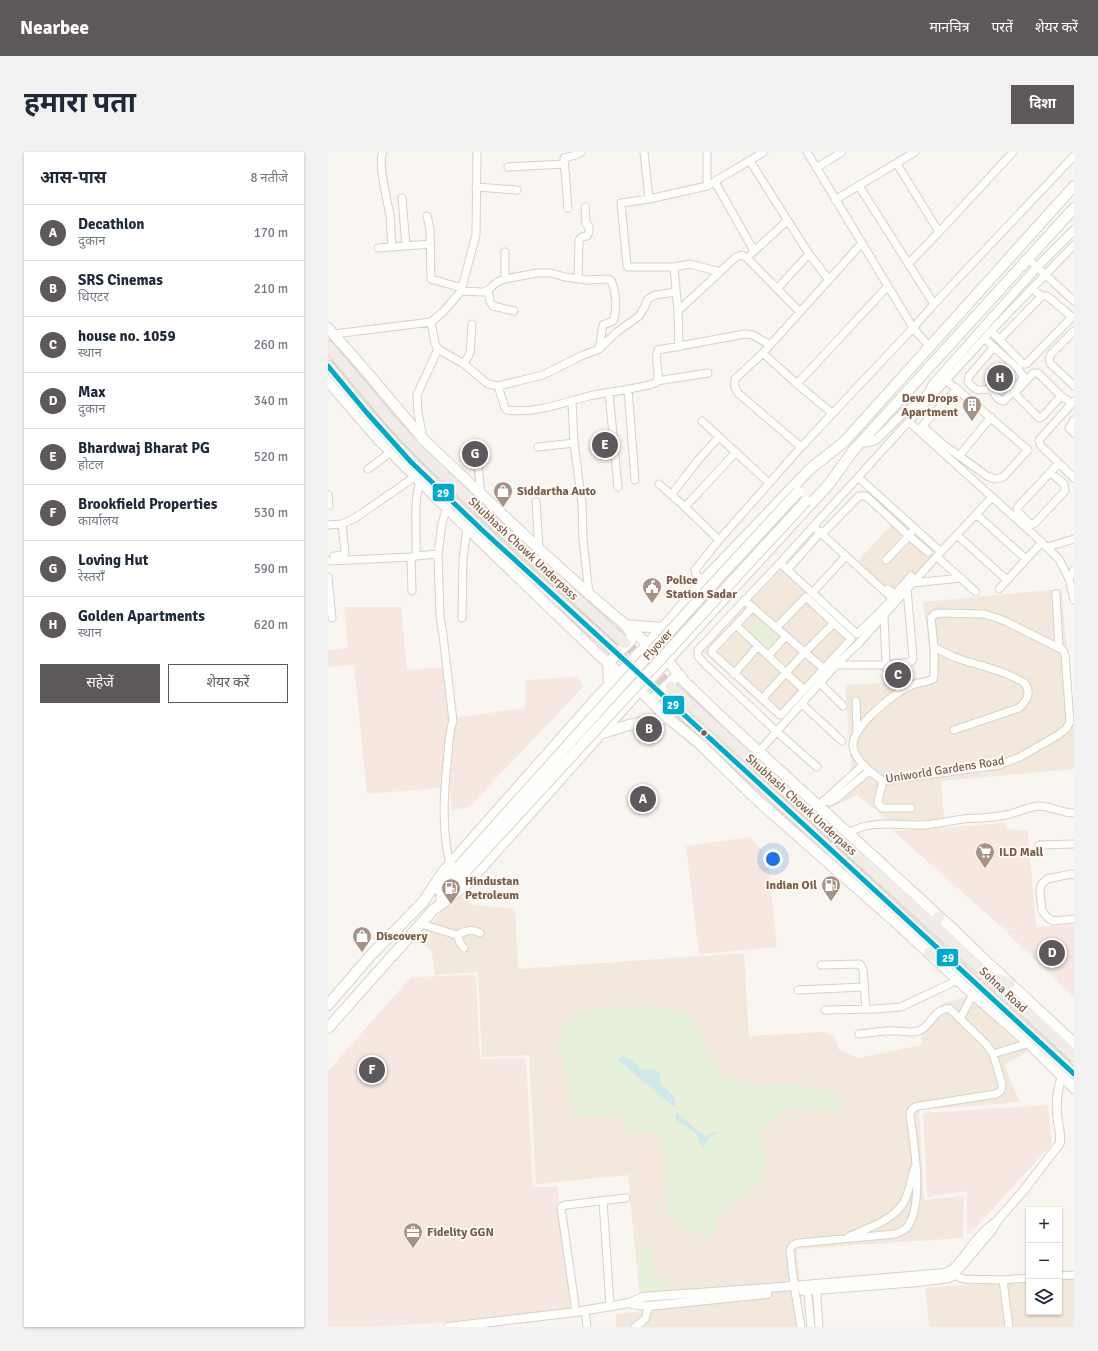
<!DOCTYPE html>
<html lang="hi">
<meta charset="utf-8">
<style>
body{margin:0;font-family:Signika,"Noto Sans Devanagari",sans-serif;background:#f2f2f3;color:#1f2937}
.controls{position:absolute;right:12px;bottom:12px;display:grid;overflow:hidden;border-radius:0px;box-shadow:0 1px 3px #0004}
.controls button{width:36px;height:36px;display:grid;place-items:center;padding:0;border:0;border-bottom:1px solid #e0e1e3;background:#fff;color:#1f2937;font:20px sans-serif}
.you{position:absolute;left:445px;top:707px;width:14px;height:14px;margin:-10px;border:3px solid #fff;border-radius:50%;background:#1a73e8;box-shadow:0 0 0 6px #1a73e833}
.badge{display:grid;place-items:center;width:26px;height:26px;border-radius:50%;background:#5c585b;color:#fff;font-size:13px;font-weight:700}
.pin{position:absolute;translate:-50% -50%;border:2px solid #fff;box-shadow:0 1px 4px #0006}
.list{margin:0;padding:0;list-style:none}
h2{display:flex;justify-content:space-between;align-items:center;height:52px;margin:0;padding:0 16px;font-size:17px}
h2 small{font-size:13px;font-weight:400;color:#747a83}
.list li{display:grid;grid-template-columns:26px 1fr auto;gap:12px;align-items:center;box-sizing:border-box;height:56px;padding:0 16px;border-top:1px solid #e0e1e3}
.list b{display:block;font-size:15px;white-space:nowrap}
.list p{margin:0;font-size:13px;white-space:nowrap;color:#747a83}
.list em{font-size:13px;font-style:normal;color:#747a83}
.actions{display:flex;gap:8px;padding:12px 16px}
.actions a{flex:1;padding:9px 0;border:1px solid #5c585b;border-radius:0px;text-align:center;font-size:14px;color:#5c585b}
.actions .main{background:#5c585b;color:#fff}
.icon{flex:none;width:22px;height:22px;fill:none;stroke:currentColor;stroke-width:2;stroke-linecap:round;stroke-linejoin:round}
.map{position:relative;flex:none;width:746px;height:1175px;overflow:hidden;border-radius:0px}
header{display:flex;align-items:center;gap:24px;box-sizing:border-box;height:56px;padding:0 20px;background:#5c585b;color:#fff}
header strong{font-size:19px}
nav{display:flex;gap:22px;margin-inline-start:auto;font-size:14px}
.intro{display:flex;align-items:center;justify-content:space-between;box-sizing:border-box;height:96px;padding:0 24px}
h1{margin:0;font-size:28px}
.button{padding:10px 18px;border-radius:0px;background:#5c585b;color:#fff;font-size:14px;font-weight:700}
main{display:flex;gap:24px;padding:0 24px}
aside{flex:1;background:#fff;border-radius:0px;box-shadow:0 1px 3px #0004}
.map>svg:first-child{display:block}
.residential{fill:#f2e8de}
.commercial{fill:#f6e8e1}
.green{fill:#e7f0db}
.water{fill:#d0e8ea}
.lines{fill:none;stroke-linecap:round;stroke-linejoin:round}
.trunk-tunnel{stroke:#d9cfc7;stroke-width:11;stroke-dasharray:11 5.5;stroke-linecap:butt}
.minor-casing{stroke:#d7d1cb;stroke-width:9}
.tertiary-casing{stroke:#d7d1cb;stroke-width:10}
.secondary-casing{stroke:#d9d2cb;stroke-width:12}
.trunk-casing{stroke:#dad1cc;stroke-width:13}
.minor{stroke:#fefefd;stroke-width:7}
.tertiary{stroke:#fefefd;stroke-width:8}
.secondary{stroke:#fefefd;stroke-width:10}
.trunk{stroke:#f2ece8;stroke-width:11}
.secondary-bridge-casing{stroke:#d9d2cb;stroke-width:12;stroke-linecap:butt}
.secondary-bridge{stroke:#fefefd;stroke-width:10}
.bus-1-casing{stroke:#fffaf3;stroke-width:8}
.bus-1{stroke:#00a9ce;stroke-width:5}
.bus-dot{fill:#7a5c4d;stroke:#fffaf3;stroke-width:1.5}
.labels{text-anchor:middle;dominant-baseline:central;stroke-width:4;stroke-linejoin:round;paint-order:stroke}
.poi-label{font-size:12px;font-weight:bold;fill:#7a5c4d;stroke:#fffaf3;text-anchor:start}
.street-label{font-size:12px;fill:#7a5c4d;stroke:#fffaf3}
.line-badge{stroke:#fffaf3;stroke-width:1.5}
.badge-label{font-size:11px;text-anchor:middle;font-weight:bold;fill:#fff}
</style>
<header>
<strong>Nearbee</strong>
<nav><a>मानचित्र</a><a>परतें</a><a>शेयर करें</a></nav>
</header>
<div class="intro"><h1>हमारा पता</h1><a class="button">दिशा</a></div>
<main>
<aside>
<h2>आस-पास<small>8 नतीजे</small></h2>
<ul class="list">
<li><span class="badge">A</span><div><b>Decathlon</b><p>दुकान</p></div><em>170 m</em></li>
<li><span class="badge">B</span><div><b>SRS Cinemas</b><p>थिएटर</p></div><em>210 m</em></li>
<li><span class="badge">C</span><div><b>house no. 1059</b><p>स्थान</p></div><em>260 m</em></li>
<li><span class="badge">D</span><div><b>Max</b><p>दुकान</p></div><em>340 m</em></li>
<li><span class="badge">E</span><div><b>Bhardwaj Bharat PG</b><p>होटल</p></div><em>520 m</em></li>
<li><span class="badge">F</span><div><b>Brookfield Properties</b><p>कार्यालय</p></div><em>530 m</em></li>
<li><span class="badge">G</span><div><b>Loving Hut</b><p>रेस्तराँ</p></div><em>590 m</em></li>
<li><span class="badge">H</span><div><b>Golden Apartments</b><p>स्थान</p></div><em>620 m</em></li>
</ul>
<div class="actions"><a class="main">सहेजें</a><a>शेयर करें</a></div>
</aside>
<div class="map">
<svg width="746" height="1175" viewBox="0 0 746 1175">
<rect width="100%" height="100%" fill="#f9f5f0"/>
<path class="residential" d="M568,368L606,404L568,446L529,410Z
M453,417L528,487L451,568L375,500Z
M733,437L746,564V617L613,629L616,667L561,669L529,643L499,657L490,646L512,636L524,622L517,533L558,531L605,525L595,450Z
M129,741L146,753L187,757L190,817L416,801L421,884L495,880L506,884L510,897L531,906L594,893L592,876L616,851L641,844L701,899L676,913L692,950L591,958L596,1048L636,1044L635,1086L469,1097L476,1175H288V1162L314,1159L315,1156L312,1147L300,1023L208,1032L201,903L154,905L150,820L107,823L104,800L90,787Z
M746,1125V1175H601L597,1136L701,1128V1160H731V1126Z"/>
<path class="commercial" d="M16,455H73L79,518L119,515L123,566L197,556V528L249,525L256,534L141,655L123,658L122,635L39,642L26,513L0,515V498L20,496Z
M678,671L679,677L700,679L708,775L746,773V845L676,778L698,775L676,777L565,679Z
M422,685L440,704L449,795L371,802L358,694Z
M148,823L152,907L198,906L205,1035H229L243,1157L120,1170L47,1175H0V919L83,825Z
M720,953L724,992L648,1075L639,1083V1039L599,1045L595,961Z"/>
<path class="green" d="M434,468L453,485L441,498L422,480Z
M317,854L353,857L367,870L393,925L433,933H470L495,937L517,949L512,961L458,956L429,984L434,992L438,1009L434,1024L426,1036L414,1041L387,1066L385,1090L340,1065L334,988L326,979L301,980L289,962L244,965L236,906L227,895C233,887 237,879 236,869L272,856Z
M323,1094L326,1124L311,1125L308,1095Z
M340,1124L341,1140L312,1142L311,1126Z"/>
<path class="water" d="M293,904L303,907L312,917C323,919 334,914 332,931C338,939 347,941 348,952L346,955L290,908Z
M348,960L378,985L387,979L389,980L380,987L375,996C371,990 370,983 365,979C359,974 343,970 348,960Z"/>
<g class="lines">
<path class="trunk-tunnel" d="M297,491L343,535
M288,500L335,543"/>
<g class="minor-casing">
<path id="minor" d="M55,0C49,12 60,49 62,64C63,74 63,85 64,95
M316,0L321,47
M479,0L578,164L585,176L601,194
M422,9L481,102L501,128
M569,12L611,80
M180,15L236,12
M488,16L514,0
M387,30L426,99
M379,34V0
M531,34L606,152
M148,35L189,38
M74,46L78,94
M507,48L587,0
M240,56L236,6L248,3L253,0
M99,64L102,77L103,127L134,136
M50,96L103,92
M423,102L459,69
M700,107L746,149
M580,112L611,80L685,0
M346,115L350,159L351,195
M392,120L362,112L346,115H300L299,113L293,51L321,47L379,34L436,0
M177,127V100
M250,127L251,88L254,85L259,84L261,80V74L258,72L257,55
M449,137L481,102
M160,138L162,149L165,154L186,159
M133,139L155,140L159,139L169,130L177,127L209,121H223L237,125L260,128L280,127L283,128C288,140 290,156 285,169L275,173L271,197
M350,159L408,105L414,103L419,106L472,160
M103,170L107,192L110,197L136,212L160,232L170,234L215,223L253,204L271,197L289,180L311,164L316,156L320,147L327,143L348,140
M663,179L695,212H698L744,165L719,144H714
M746,179L723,202L721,207L722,211L746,234
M6,182L103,170L116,159L133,139L148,83L149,0
M657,187L690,217L695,224L694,228L676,249C670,249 667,243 665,239C659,236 657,238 651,238C647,238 643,233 640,230L641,224L666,195
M672,187L714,144L704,137
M435,201L469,232L504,261
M136,212L142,201L144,172
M329,229L380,221
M618,229L629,237L594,274L616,293L659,324L667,327L675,325L700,298L629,237
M469,232L560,134
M170,234L177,256L179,258C207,262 234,251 261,244C283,239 306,238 328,231C334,222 325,208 330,198L417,182L425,183L442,193
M300,237L307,328
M281,241L290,335
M733,244L715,264L711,266L688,243V240L705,221H710L733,244L744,251
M244,249L246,291L254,352L255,387L261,442
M746,268L741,276L746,281
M374,269L441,331
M581,270L705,382L731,407L741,427L746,448
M95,286L90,261L89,243L110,197
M210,295L246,291
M473,295L411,242L407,236V227L435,201L534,91
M149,302L153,343
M631,304L663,265
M40,317L63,300
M723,321L736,332L737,339L707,371L703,373L690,360L689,356L730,312
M530,325L613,400
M746,326L713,294L711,289L712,287L746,249
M331,332L357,355L391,388
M0,343L1,353
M343,343L371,307L391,285
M208,350L211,397
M357,355L408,300
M119,356L114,371L110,403L112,465L115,483L125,569C121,579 121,591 120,602C116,638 113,676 122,712
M649,363L698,407
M0,373L14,372L27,366L88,324
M497,379L531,344H538L581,384L587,376
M629,383L679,428
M719,395L746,387
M6,404L16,403L17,401L14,372
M88,404L110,402
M83,405L84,439
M609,405L648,440
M558,408L581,384L600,400
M0,409L83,405L88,404C89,378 85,353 92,329
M452,411L529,482L555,457L564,446L485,374
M459,418L493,380
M0,425L4,466
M741,427L746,418
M374,430L368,422L367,418L391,388L473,295L585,176L606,152L746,4
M585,431L633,426
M560,437L566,442L568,441L583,424
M671,437L714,390
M484,441L518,404
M728,442L731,496
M416,448L495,516
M425,455L384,498V501L451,562L453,563L523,487L478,445L449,475
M612,461L656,462L669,466L679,470L735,498L737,503L742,570L738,577L730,583L692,605L671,613L555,629C545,622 527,609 525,595C523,575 565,542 582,534C589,530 598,531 605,527L606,524V495L603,466L607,462Z
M556,463L558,513
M134,466L135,407L139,376
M408,473L476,538
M606,495C612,498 619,502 626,505C647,513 669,516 689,527C692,528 696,530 697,532C704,541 698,550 691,556L626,578
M440,504L458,484
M508,513H558L583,510L585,506L579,437
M406,522L430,494
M492,531L515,554
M434,547L477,500L506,471
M528,549L529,581
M474,552L514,589
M435,595L508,513L531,491L599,415L664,345
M489,615L448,579L377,512L370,504V498L452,411L663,179L746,93
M555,629L550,648V651L554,656H583
M497,649L502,650L509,646L541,619
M491,653L535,613
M521,681C540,668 568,673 590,673C605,673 620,669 635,667C649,666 664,666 678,663C689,661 699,655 710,654C723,654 734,661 746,661
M711,693L746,692
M746,723L743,722L719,727L713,733L712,739L714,759L720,766L725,769L746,767
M93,772L129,783L132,791L136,796
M129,783C138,779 144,776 152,781
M493,813L532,812L535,818L538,857
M470,838L536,835
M497,858L546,857L573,855L630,828
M632,867L645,842
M665,902L701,891
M275,1049L282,1153
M520,1085C539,1076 565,1069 576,1050C581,1041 583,1027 586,1017
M624,1117L630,1125L636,1127L675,1128L701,1126
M731,1124L746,1123
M675,1128L681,1175
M488,1132L491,1175
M479,1133L483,1175
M257,1158L259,1175
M248,1160L233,1055L238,1053L298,1046
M307,1175L317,1167L321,1154
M473,1175L467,1139L462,1098C464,1093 466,1092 471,1091L567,1082C572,1080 577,1079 580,1074C596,1051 586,991 582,964C582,958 585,955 591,954L668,942C673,940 674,938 674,932L665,902L658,892L622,857C608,855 603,872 593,878C585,882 577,879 569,879C556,878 544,881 531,882"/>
</g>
<g class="tertiary-casing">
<path id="tertiary" d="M533,291L545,289L549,287L576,260L589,253L598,244L605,232L709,115L746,78
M475,1139L590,1130L621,1126L625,1124L664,1078L669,1069L696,1038L732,991C733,981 730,972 729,962C728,949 730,936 734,924
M301,1151L309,1153L321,1154L439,1142
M120,1175L248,1160L301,1151L315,1145L441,1136L617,1121C631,1116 640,1097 650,1086C656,1079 662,1074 669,1069"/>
</g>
<g class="secondary-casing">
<path id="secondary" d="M0,176L37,218L96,288L211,397L261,442L340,509L356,529L390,562L627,779L662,813L746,891
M0,229L51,288L139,376L271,503L312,539L339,565L373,593L428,647L572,774L645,842L701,891L746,936
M298,473L334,476
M281,533L280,511L303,488L304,484L299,475
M323,549L351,522
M275,581L301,573L339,565
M109,737L131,714
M113,746L138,719
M0,853L43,803L95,750L115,720L266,549L342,468L374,430L482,317L516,290L746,34
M0,876L105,758L140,731L293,559L501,332L525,299L746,56"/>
</g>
<g class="trunk-casing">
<path id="trunk" d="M0,194L63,269L93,301L163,368L297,491
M0,214C27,247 54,280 84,310C149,376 219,437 288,500
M343,535L654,818L746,904
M335,543L746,922
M604,773L611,765
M601,801L619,808
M662,825L681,831"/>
</g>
<use href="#minor" class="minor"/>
<use href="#tertiary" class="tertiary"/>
<use href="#secondary" class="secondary"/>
<use href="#trunk" class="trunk"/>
<g class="secondary-bridge-casing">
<path id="secondary-bridge" d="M131,714L372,446L470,340
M138,719L478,349"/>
</g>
<use href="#secondary-bridge" class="secondary-bridge"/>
<g class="bus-1-casing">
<path id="bus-1" d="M0,214L39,261L83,310L153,377L423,624L746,922"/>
</g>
<use href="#bus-1" class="bus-1"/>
</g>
<defs>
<g id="building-pin" transform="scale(1)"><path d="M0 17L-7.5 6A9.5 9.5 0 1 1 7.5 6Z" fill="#a69286" stroke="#fffaf3"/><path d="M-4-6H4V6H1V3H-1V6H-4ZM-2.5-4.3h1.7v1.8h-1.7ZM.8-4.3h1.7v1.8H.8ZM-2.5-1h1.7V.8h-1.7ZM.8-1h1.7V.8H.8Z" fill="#fff"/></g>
<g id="shop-pin" transform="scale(1)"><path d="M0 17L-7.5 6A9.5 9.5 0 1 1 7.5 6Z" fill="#a69286" stroke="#fffaf3"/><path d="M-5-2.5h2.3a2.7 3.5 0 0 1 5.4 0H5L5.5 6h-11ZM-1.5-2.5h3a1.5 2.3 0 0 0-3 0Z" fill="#fff"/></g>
<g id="civic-pin" transform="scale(1)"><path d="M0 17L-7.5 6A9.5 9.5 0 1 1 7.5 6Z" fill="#a69286" stroke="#fffaf3"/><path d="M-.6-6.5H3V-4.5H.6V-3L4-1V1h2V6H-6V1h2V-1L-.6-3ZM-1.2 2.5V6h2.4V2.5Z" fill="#fff"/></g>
<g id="supermarket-pin" transform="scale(1)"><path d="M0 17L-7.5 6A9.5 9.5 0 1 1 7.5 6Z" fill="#a69286" stroke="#fffaf3"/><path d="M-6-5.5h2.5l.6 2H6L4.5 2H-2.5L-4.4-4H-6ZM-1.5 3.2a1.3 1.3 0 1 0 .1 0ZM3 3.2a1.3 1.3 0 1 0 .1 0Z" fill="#fff"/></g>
<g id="fuel-pin" transform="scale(1)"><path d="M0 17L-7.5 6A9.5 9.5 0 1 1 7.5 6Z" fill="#a69286" stroke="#fffaf3"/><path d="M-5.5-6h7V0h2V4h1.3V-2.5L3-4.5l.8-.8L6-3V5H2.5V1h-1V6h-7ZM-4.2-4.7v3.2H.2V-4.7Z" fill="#fff"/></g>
<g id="office-pin" transform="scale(1)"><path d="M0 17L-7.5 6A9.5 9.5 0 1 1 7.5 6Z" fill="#a69286" stroke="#fffaf3"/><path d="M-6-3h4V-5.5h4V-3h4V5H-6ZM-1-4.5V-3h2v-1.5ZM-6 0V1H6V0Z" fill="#fff"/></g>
</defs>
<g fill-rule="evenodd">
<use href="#building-pin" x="644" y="253"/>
<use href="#shop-pin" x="175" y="339"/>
<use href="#civic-pin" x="324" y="435"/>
<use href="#supermarket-pin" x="657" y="700"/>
<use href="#fuel-pin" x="503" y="733"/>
<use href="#fuel-pin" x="123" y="736"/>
<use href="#shop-pin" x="34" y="784"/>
<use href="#office-pin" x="85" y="1080"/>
</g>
<circle class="bus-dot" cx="376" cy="581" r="3.5"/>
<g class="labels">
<g class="poi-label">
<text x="630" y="246" text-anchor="end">Dew Drops<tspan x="630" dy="14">Apartment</tspan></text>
<text x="189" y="339">Siddartha Auto</text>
<text x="338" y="428">Police<tspan x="338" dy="14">Station Sadar</tspan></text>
<text x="671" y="700">ILD Mall</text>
<text x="137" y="729">Hindustan<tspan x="137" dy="14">Petroleum</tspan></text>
<text x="489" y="733" text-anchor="end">Indian Oil</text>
<text x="48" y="784">Discovery</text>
<text x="99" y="1080">Fidelity GGN</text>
</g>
<g class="street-label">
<text transform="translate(195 397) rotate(43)">Shubhash Chowk Underpass</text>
<text transform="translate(330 493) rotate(-48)">Flyover</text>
<text transform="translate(617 618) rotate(-9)">Uniworld Gardens Road</text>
<text transform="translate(473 653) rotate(42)">Shubhash Chowk Underpass</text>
<text transform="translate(675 838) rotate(43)">Sohna Road</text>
</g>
</g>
<g class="line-badge">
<rect x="104" y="331" width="23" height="19" rx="4" fill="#00a9ce"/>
<rect x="334" y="543" width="23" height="20" rx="4" fill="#00a9ce"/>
<rect x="608" y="796" width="23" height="19" rx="4" fill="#00a9ce"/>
</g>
<g class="badge-label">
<text x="115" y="345">29</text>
<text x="345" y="557">29</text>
<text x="620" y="810">29</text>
</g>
</svg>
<div class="controls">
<button>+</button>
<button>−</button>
<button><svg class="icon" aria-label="layers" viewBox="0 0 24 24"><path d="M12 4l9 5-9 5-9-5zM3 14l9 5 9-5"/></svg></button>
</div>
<div class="you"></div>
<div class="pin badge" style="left:315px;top:647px">A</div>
<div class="pin badge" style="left:321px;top:577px">B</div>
<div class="pin badge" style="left:570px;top:523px">C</div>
<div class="pin badge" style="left:724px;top:801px">D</div>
<div class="pin badge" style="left:277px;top:293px">E</div>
<div class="pin badge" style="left:44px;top:918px">F</div>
<div class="pin badge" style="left:147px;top:302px">G</div>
<div class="pin badge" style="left:672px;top:226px">H</div>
</div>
</main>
